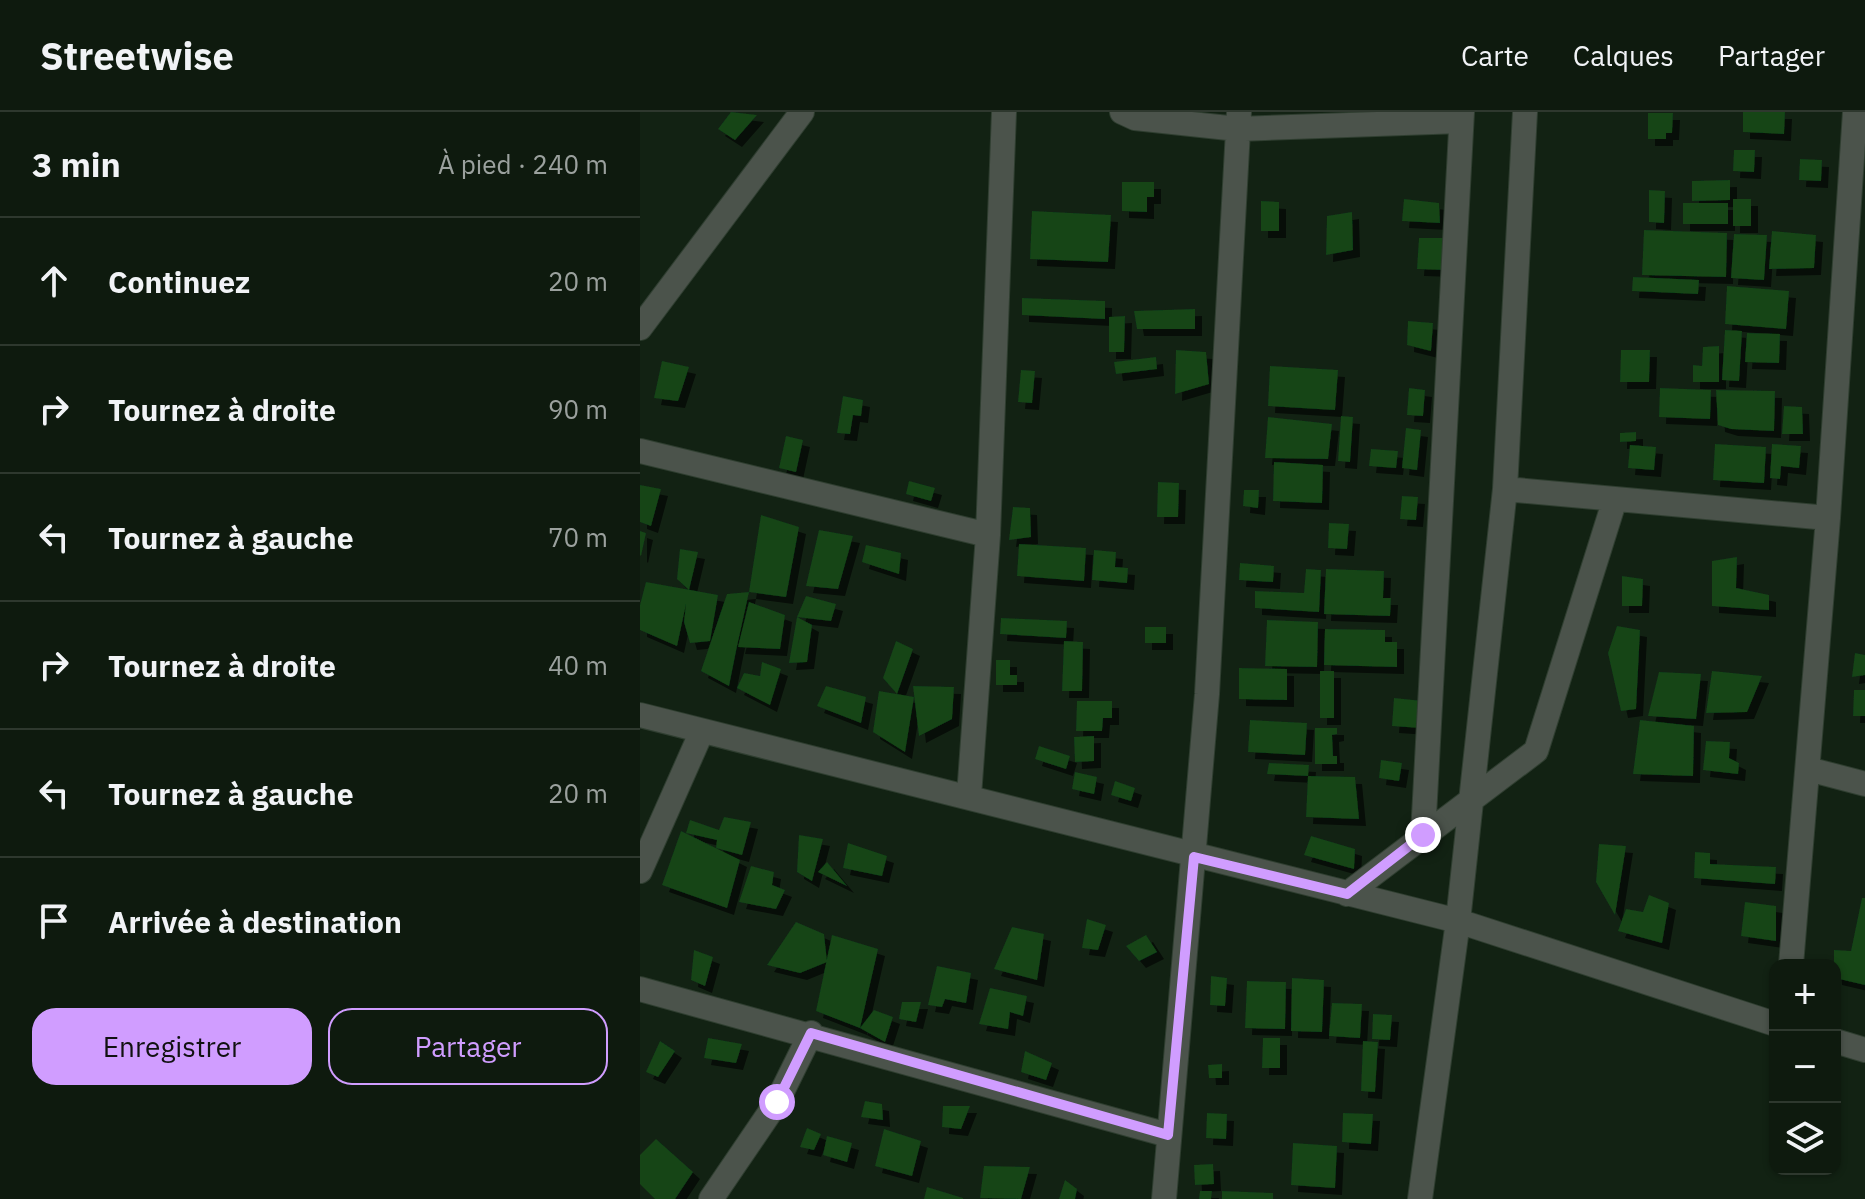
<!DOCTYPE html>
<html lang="fr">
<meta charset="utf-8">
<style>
body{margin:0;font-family:"IBM Plex Sans",sans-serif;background:#172317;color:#f1f3f6}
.controls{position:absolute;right:24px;bottom:24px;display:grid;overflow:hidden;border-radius:16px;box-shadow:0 2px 6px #0004}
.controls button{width:72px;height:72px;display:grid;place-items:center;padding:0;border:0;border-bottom:2px solid #2e382e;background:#0e1a0e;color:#f1f3f6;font:40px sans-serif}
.stop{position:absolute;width:24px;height:24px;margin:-18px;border:6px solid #d09dff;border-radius:50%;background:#fff}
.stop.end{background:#d09dff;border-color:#fff;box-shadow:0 2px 8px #0008}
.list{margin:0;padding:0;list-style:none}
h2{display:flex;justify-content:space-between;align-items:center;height:104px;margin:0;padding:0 32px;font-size:34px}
h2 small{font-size:26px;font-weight:400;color:#9ba19e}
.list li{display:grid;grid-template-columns:52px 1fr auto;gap:24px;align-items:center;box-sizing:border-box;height:128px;padding:0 32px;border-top:2px solid #2e382e}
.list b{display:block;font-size:30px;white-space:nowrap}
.list em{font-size:26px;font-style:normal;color:#9ba19e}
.actions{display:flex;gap:16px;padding:24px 32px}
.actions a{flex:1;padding:18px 0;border:2px solid #d09dff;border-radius:24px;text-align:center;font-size:28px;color:#d09dff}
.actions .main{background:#d09dff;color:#111}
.icon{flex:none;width:44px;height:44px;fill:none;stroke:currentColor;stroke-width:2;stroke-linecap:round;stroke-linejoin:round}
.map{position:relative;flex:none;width:1225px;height:1087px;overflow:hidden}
header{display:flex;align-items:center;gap:48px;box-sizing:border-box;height:112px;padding:0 40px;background:#0e1a0e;border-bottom:2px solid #2e382e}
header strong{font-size:38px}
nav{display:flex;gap:44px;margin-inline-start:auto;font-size:28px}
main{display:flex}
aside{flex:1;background:#0e1a0e}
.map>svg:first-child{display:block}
.building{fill:#134419;filter:url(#shadow)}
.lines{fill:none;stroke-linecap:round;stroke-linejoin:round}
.minor-casing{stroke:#2f3e30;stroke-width:26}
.minor{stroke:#4b534b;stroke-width:24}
.route{stroke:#d09dff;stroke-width:10}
</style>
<header>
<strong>Streetwise</strong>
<nav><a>Carte</a><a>Calques</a><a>Partager</a></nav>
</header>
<main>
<aside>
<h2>3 min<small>À pied · 240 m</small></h2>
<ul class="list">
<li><svg class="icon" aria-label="ahead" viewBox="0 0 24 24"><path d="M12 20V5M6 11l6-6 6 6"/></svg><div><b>Continuez</b></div><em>20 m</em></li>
<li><svg class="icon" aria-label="right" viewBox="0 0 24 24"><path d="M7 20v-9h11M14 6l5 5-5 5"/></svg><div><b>Tournez à droite</b></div><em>90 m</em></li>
<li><svg class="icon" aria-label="left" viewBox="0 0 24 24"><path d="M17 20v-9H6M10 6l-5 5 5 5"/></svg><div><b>Tournez à gauche</b></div><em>70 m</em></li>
<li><svg class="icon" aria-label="right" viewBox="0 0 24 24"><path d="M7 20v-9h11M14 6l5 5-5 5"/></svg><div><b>Tournez à droite</b></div><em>40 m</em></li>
<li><svg class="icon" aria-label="left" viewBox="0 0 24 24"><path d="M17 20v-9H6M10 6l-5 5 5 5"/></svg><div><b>Tournez à gauche</b></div><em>20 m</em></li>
<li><svg class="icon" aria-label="arrive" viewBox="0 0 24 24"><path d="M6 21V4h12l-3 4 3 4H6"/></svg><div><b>Arrivée à destination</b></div></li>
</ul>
<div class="actions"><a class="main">Enregistrer</a><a>Partager</a></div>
</aside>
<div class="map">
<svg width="1225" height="1087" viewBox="0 0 1225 1087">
<defs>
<filter id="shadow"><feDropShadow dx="7" dy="7" stdDeviation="0" flood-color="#0009"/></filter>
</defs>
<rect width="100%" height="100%" fill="#122213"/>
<path class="building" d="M91,0L117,3L95,28L78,17Z
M1103,0H1145L1144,22L1103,20Z
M1008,1H1033L1032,21H1026V27H1008Z
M1094,38H1115L1114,60L1093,59Z
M1160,47L1182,48L1181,69L1159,68Z
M1090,68V88L1052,89V69Z
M482,70H514V85H507V100L482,99Z
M1009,78L1025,79L1024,111L1009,110Z
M764,87L799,91L800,111L762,109Z
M1093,87H1111V114H1093Z
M621,89L639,90V119H621Z
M1043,91H1088V112H1043Z
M392,99L471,103L468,150L390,147Z
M712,100L713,138L686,143L687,104Z
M1004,118L1087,121L1086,165L1002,163Z
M1132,119L1176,123L1174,156L1129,157Z
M1094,122L1127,123L1124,168L1091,166Z
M779,126H810L807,158L777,157Z
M993,165L1059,168L1058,182L992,179Z
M1087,174L1149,179L1146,217L1085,212Z
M382,186L465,189V207L382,203Z
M555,197V217H497L494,199Z
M485,204L484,240H469V205Z
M768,209L793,211L791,239L767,233Z
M1085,218L1102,219L1099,269L1082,268Z
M1107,221L1140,222L1139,251L1105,250Z
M1079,234V270H1053V253L1062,254L1063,235Z
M536,238L566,240L569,272L535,282Z
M981,238H1010L1009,270H980Z
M516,245L517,257L476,262L474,250Z
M22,249L49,255L38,289L14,286Z
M630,254L698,258L695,298L628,294Z
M381,258L395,259L392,291L378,290Z
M769,276L785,278L783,304L767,303Z
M1020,276L1071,278L1070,307L1019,305Z
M1076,278L1135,279L1134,319L1091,317L1078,313Z
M203,284L223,288L221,304L213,303L210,322L197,321Z
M1144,294L1162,295L1163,322H1142Z
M701,304L713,305L710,350L698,349Z
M628,305L692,312L688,347L625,346Z
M766,316L781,318L777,358L762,356Z
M996,320V329L980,330V321Z
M146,324L163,328L156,360L139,356Z
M1075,332L1126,335L1124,371L1073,368Z
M1132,332L1161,334L1159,356L1141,354L1140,367L1130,366Z
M990,333L1016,335L1014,358L988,356Z
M731,337L758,339L756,356L729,354Z
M634,350L683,353L682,391L633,389Z
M269,369L295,376L291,389L266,382Z
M518,370L539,371L538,405H517Z
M0,373L21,377L11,414L0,410Z
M604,378H619L618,396L603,394Z
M762,384L778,385L776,408L760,407Z
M373,395L390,396L391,425L369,428Z
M121,403L159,415L146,485L109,480Z
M689,411L709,412L707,437L688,436Z
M179,418L213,424L198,477L166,474Z
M0,419L6,421L1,444L0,443Z
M379,432L446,436L444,469L377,464Z
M226,433L261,441L259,462L222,450Z
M40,437L58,440L49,478L37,467Z
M454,438L476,440L475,455L488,456L487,471L452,468Z
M1097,445L1096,476L1129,483V498L1072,494V449Z
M600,451L634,454L633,470L599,468Z
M666,457L681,458L679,500L615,496V479L664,481Z
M686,457L744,459L743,486H751L750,504L684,502Z
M982,464L1003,467L1002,494H982Z
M6,470L78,483L70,529L50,531L44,510L46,492L37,534L0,518V493Z
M109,480L97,534L89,574L61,559L87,482Z
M166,484L196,492L191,509L157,505Z
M109,490L145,503L140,537L98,535Z
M157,505L172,513L167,550L149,551Z
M361,506L427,509L426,526L360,522Z
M627,508L678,510L677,555L625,554Z
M977,514L1000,518L996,597L981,599L968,541Z
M505,515H526V531H505Z
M685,517L745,518V530H757V555L684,553Z
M256,529L273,537L257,582L243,566Z
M424,529L443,530L442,579H422Z
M1215,541L1225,543V563L1212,565Z
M356,548H370V563H377V573H356Z
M122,550L141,557L130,593L97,576L104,561L120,564Z
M599,556L647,557V588L599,587Z
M680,559H694V606H680Z
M1072,559L1122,564L1107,600L1066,601Z
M1019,560L1061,562L1056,607L1008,604Z
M186,574L226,585L221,611L177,594Z
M273,574L314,575L312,607L279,624Z
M1214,578H1225V604H1213Z
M239,579L274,585L265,640L233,620Z
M754,586L783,589L781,616L752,614Z
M437,589H472V606H463L462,619H436Z
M610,608L667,611L665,643L608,640Z
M1000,608L1054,614L1053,664L993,662Z
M675,616H697V622L692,623L693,644H697V652H675Z
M454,624V649L435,650L434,625Z
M1066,629L1090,630L1089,646L1099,651L1098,662L1063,658Z
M399,634L430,644L426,657L395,647Z
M741,648L762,651L759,669L739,666Z
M629,651L669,653L668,664L627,662Z
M435,660L457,665L454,682L432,677Z
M668,664L715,665L719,707L666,705Z
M475,669L495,676L491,689L471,683Z
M84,705L111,710L102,743L76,736L77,728L46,721L50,708L79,718Z
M41,719L100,748L87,796L22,773Z
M159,723L183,727L172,769L157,760Z
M671,724L715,737L714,757L664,743Z
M208,731L247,744L242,764L203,756Z
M959,732L986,734L975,803L956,770Z
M1055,740L1070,741V752L1136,755L1135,772L1054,766Z
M187,750L207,774L178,760Z
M111,754L134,760L132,773L145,778L136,797L99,790Z
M1009,783L1029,791L1022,831L978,819L986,797L1003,800Z
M1222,786H1225V873L1195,866L1194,853V838L1211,839Z
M1105,790L1136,794V829L1101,824Z
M447,807L466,813L458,838L442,836Z
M156,810L184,822L187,850L160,861L127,853Z
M372,815L404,822L397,868L354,857Z
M192,823L238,837L220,916L176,899Z
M506,823L517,840L499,849L486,834Z
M54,838L73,845L65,874L51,868Z
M297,854L331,861L326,891L305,887L302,895L288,893Z
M571,864L587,866L585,894L570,893Z
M652,866L684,868L682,920L651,919Z
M607,869L646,870L645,917L605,916Z
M350,876L387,884L383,904L370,900L368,917L339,912Z
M262,890H281L276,910L259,907Z
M692,891L722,892L720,926L689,924Z
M234,898L253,905L245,930L220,916Z
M733,902L752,903L750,928L732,927Z
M68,926L102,932L96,951L64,946Z
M623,926H640V956H622Z
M20,929L35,939L18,965L6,960Z
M723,929L738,930L735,980L721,979Z
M385,939L412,951L406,968L381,960Z
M582,952V966H569L568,953Z
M225,989L242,992L243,1008L221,1005Z
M303,994H330L321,1017L302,1015Z
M567,1001L587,1002L586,1027L566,1026Z
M703,1001L733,1002L731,1032L702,1030Z
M167,1016L181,1022L174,1038L160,1035Z
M244,1017L281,1029L272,1064L235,1054Z
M187,1024L212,1031L207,1050L183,1043Z
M16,1027L53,1060L35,1087H15L0,1072V1043Z
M653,1031L697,1034L695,1076L651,1073Z
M573,1052L574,1072L555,1073L554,1053Z
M344,1054L390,1055L381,1087L340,1086Z
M425,1068L437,1077L435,1087H419Z
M287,1075L323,1086V1087H284Z
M560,1079H572L571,1087H559Z
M582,1079L633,1081V1087H582Z"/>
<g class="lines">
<g class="minor-casing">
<path id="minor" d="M482,0L495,6L598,17L821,9
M0,216L162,0
M0,339L348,423
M865,377L1188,406
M0,603L818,809L1135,912
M1168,657L1225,672
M329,684L348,423L364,0
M783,723L822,0
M0,759L62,619
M707,782L896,639L975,387
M1151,853L1188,406L1215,0
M0,877L528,1023
M1195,929L1225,938
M71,1087L137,990L171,921
M524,1087L567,582L599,0
M780,1087L818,809L865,377L885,0"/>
</g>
<use href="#minor" class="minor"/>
</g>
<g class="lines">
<path class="route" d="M137,990L171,921L528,1023L554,745L707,782L783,723"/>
</g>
</svg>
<div class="controls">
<button>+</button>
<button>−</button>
<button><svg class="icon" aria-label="layers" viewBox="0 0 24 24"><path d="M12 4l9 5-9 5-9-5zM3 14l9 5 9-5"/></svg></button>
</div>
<div class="stop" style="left:137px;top:990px"></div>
<div class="stop end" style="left:783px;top:723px"></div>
</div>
</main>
